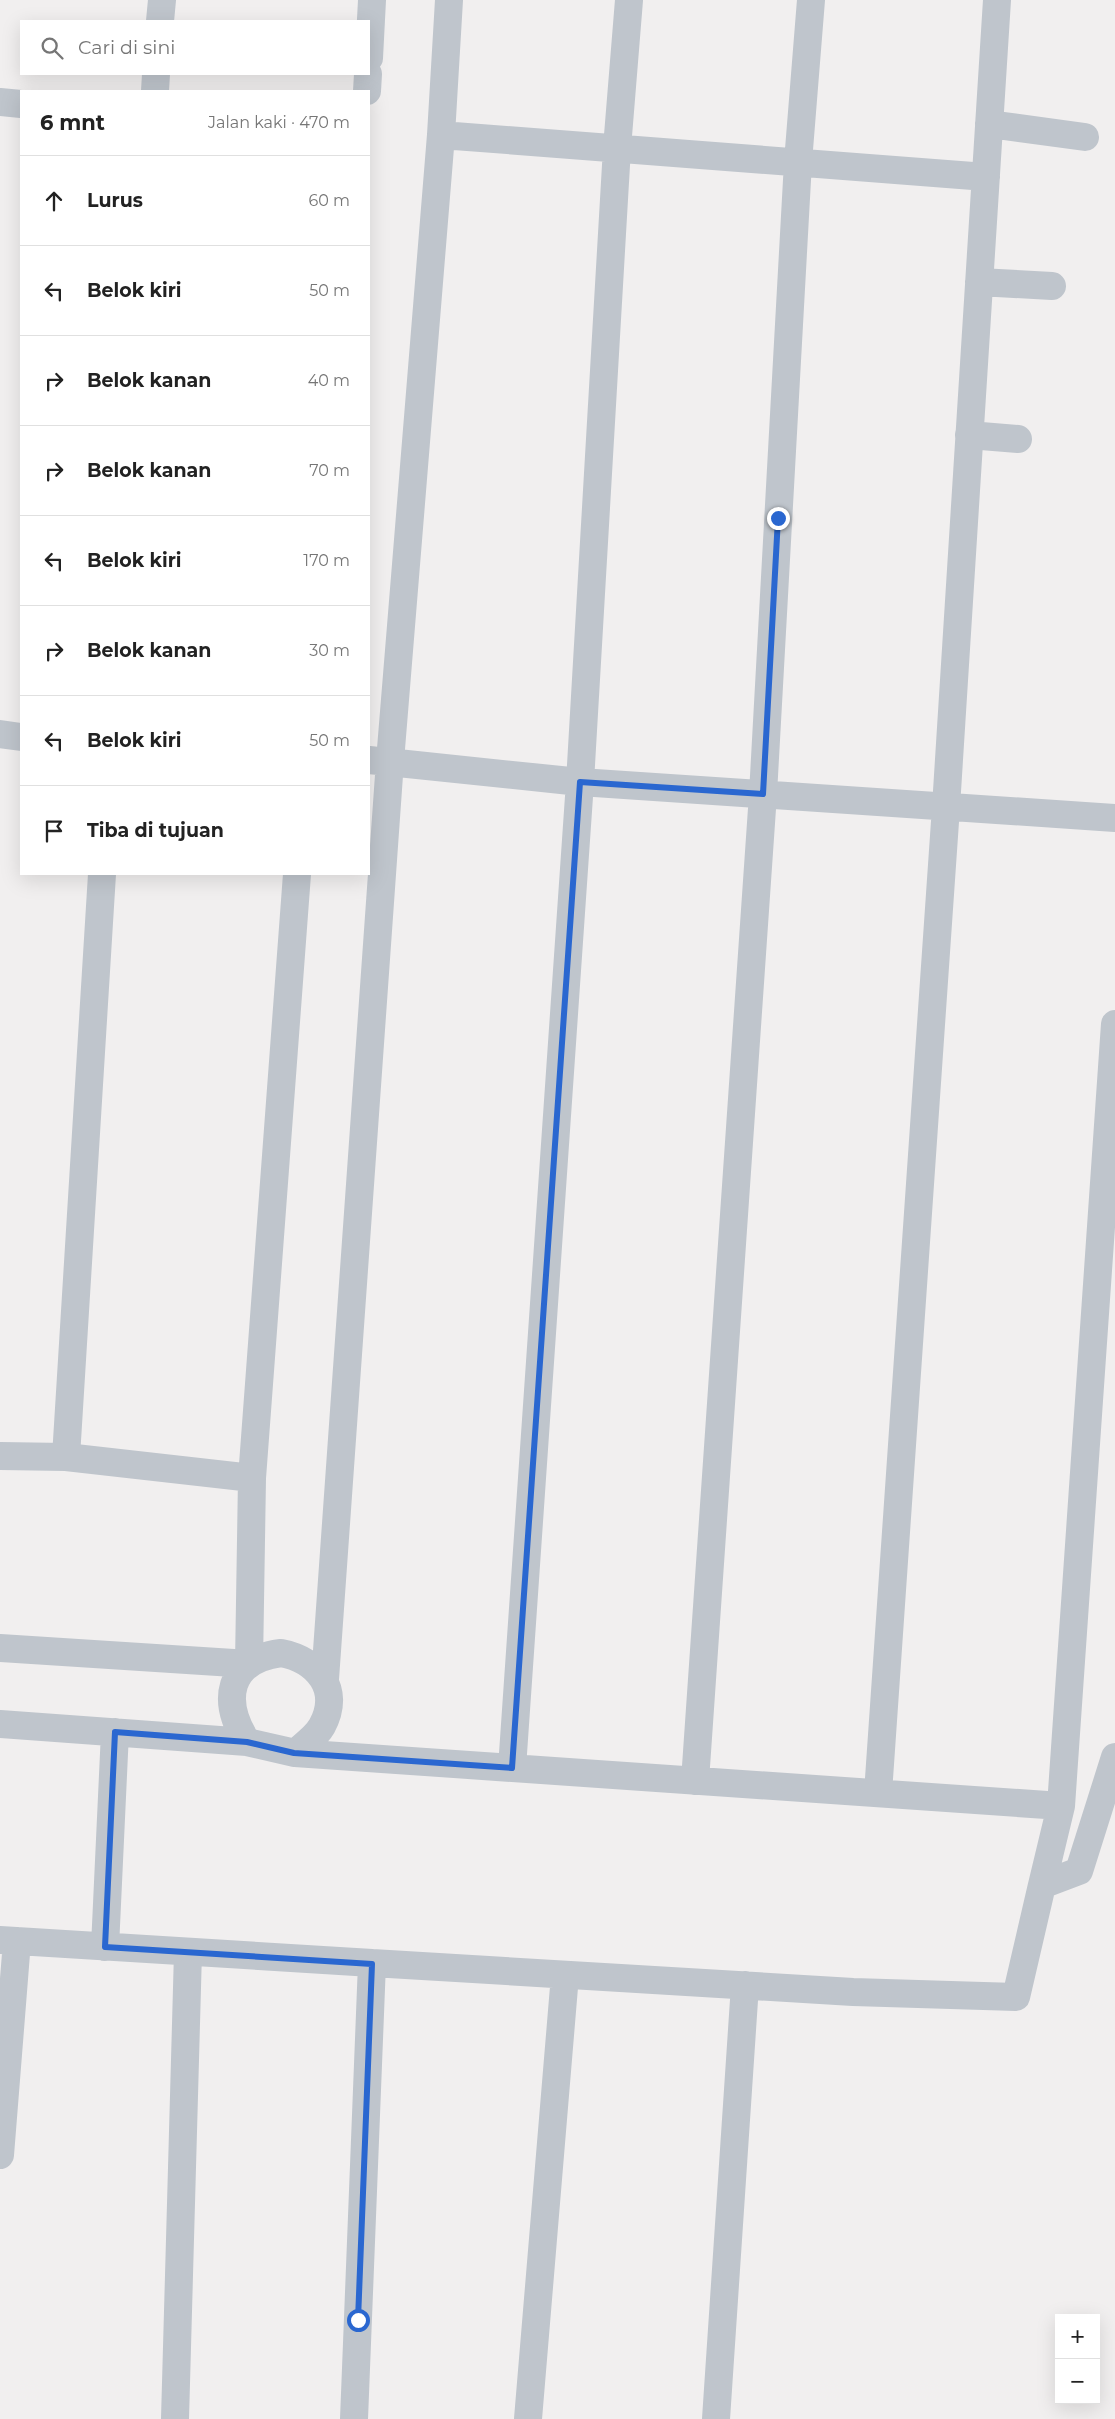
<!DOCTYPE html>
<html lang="id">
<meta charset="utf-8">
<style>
body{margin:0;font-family:Montserrat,sans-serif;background:#f6f6f6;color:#222}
.controls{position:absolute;right:15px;bottom:15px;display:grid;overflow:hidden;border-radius:0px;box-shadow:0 5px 20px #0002}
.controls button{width:45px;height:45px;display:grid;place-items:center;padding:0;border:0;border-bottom:1px solid #e0e0e0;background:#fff;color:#222;font:25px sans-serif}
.stop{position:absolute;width:15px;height:15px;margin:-11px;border:4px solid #2a67d0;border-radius:50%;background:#fff}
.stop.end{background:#2a67d0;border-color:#fff;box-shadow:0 1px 5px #0008}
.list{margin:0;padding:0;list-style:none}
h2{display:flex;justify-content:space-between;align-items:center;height:65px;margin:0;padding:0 20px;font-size:21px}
h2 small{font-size:16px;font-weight:400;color:#767676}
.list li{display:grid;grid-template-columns:32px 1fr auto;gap:15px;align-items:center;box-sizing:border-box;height:90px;padding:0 20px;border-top:1px solid #e0e0e0}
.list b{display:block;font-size:19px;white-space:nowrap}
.list em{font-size:16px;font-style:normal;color:#767676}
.icon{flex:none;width:28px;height:28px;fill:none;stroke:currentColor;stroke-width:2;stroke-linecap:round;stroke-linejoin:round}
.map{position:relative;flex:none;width:1115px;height:2419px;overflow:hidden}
.search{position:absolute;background:#fff;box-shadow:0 5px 20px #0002;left:20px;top:20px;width:350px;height:55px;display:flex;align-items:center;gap:12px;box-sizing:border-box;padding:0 18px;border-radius:0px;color:#767676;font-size:19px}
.panel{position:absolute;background:#fff;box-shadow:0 5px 20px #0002;left:20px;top:90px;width:350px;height:785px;border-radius:0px}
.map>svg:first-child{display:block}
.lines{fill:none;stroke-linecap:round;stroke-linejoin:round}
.minor{stroke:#bfc5cc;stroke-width:28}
.route{stroke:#2a67d0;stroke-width:6}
</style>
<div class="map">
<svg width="1115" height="2419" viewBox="0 0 1115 2419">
<rect width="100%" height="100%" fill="#f1efef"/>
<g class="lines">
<path class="minor" d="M160,21L162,0
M369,58L372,0
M155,91L156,74
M367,91L368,74
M0,102L21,104
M989,124L1085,137
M441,135L986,177
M979,282L1052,286
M969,435L1018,439
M0,734L21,737
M369,760L580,782L1115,818
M0,1456L66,1457L252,1478
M66,1457L102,874
M0,1648L249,1664L252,1478L297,874
M281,1653C317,1660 342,1689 322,1726C316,1737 304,1745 295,1753L247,1742C221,1701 227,1660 281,1653Z
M325,1679L390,761L441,135L449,0
M0,1724L247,1742
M295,1753L1061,1806L1115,1024
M512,1768L580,782L617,148L629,0
M695,1781L763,794L798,162L811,0
M878,1793L946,807L997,0
M1042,1885L1061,1806
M0,1940L372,1963L354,2419
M105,1947L115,1732
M372,1963L853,1992L1016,1997L1042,1885L1079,1871L1115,1757
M0,2155L17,1941
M175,2419L188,1952
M528,2419L565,1975
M716,2419L745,1985"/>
</g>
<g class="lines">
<path class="route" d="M358,2320L372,1964L105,1947L115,1732L247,1742L294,1753L512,1768L580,782L763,794L778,518"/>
</g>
</svg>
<div class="controls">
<button>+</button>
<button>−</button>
</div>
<div class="stop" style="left:358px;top:2320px"></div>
<div class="stop end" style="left:778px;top:518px"></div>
<div class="search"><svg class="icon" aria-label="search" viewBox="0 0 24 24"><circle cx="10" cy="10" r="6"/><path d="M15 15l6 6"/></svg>Cari di sini</div>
<section class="panel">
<h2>6 mnt<small>Jalan kaki · 470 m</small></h2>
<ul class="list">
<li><svg class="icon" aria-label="ahead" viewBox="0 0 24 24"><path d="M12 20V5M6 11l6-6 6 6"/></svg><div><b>Lurus</b></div><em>60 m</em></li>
<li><svg class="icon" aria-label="left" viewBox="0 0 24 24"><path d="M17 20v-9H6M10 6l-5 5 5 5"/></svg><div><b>Belok kiri</b></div><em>50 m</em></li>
<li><svg class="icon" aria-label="right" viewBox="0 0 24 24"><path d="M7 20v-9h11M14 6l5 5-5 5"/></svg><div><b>Belok kanan</b></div><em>40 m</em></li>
<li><svg class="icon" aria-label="right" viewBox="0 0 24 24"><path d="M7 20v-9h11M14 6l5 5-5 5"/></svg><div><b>Belok kanan</b></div><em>70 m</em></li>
<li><svg class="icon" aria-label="left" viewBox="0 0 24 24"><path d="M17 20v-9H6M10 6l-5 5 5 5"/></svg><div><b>Belok kiri</b></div><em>170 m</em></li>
<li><svg class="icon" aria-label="right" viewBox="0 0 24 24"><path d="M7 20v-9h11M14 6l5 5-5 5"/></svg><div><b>Belok kanan</b></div><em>30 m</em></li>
<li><svg class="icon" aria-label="left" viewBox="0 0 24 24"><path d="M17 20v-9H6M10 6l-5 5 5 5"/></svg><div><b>Belok kiri</b></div><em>50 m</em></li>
<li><svg class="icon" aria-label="arrive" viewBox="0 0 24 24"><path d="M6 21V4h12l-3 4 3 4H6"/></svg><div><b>Tiba di tujuan</b></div></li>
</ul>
</section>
</div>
